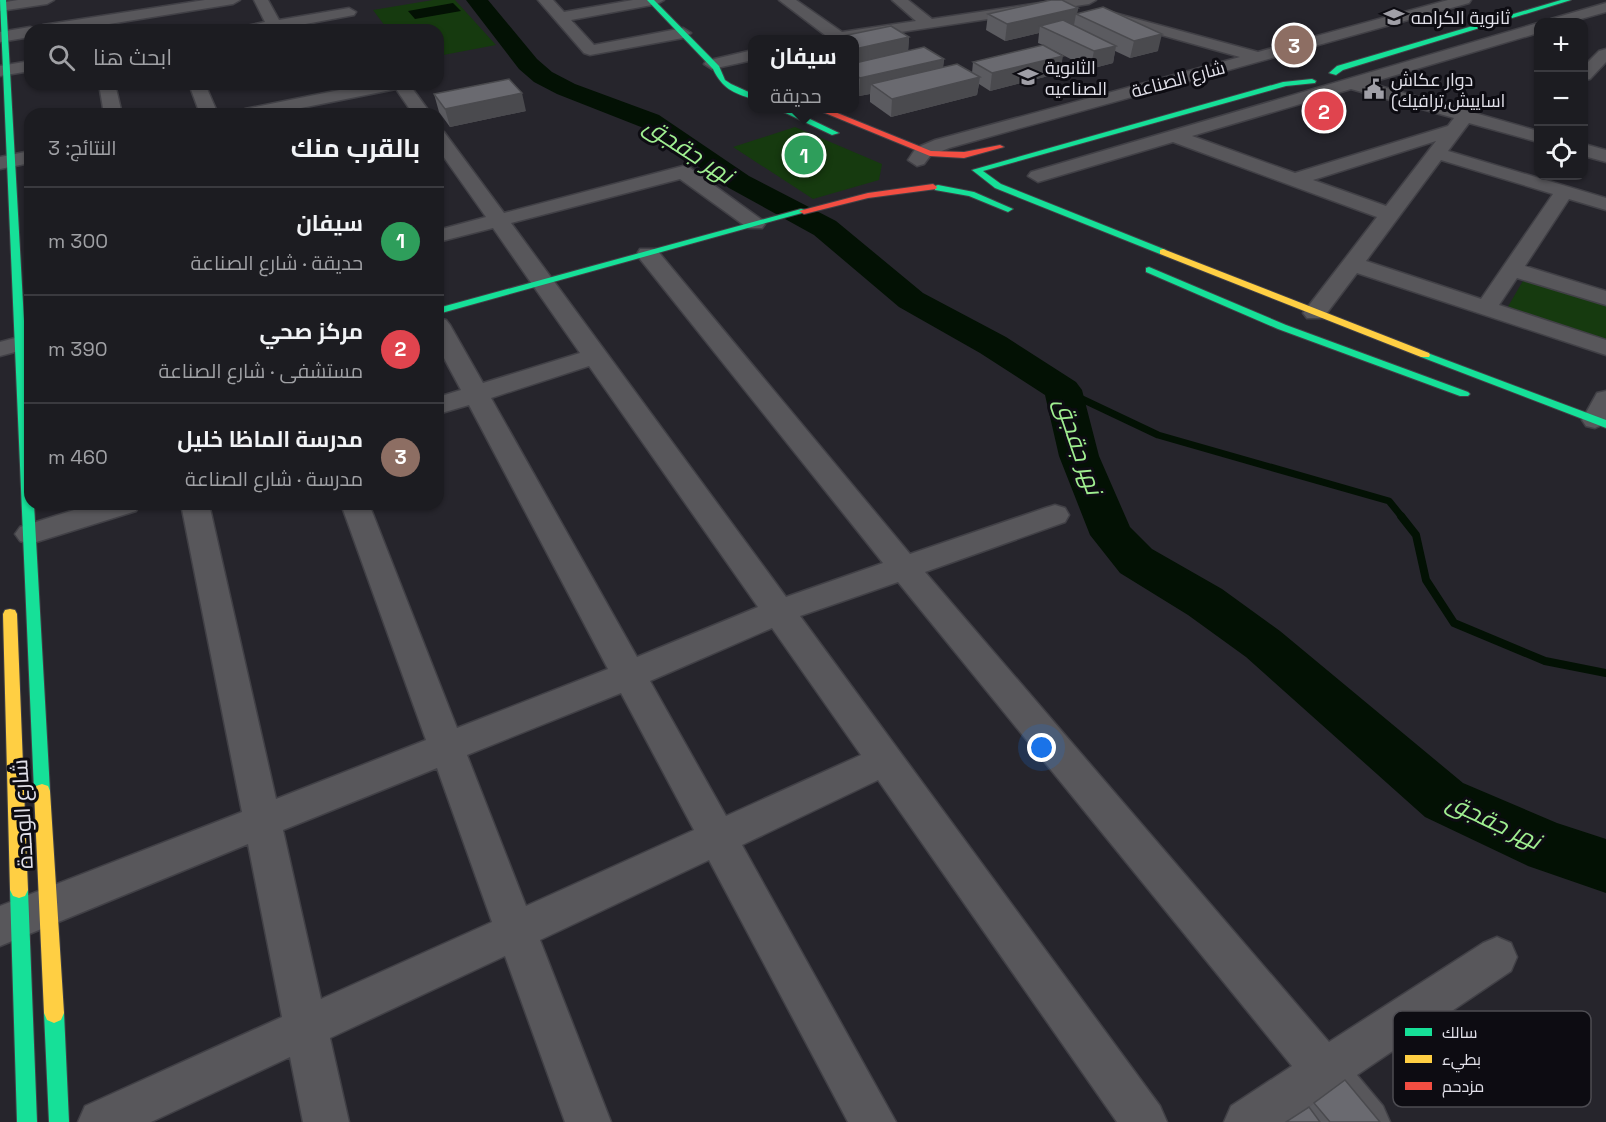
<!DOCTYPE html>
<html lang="ar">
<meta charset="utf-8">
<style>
body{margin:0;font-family:"Space Grotesk",Cairo,sans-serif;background:#29292e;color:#f1f3f6;direction:rtl}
.controls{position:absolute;right:18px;top:18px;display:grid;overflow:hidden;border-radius:12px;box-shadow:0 2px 4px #0004}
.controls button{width:54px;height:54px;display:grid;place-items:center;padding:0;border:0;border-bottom:2px solid #3a3a3f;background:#1c1c21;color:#f1f3f6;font:30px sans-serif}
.you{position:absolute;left:1042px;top:748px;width:21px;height:21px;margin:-15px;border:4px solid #fff;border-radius:50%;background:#1a73e8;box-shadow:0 0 0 9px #1a73e833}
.badge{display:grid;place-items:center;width:39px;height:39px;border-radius:50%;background:#a09fa7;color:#fff;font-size:20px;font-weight:700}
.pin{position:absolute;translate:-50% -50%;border:3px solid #fff;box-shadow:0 2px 6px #0006}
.popup{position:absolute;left:748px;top:35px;width:111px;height:78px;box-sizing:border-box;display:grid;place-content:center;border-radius:12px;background:#1c1c21;filter:drop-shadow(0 2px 4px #0005);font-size:20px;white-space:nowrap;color:#a0a1a5}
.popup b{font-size:22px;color:#f1f3f6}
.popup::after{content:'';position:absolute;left:50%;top:100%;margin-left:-12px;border:12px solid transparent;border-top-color:#1c1c21}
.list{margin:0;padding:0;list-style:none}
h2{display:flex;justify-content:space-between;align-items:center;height:78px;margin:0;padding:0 24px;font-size:26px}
h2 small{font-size:20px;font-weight:400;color:#a0a1a5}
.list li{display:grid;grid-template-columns:39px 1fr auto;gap:18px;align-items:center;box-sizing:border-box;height:108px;padding:0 24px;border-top:2px solid #3a3a3f}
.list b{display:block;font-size:22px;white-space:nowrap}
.list p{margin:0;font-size:20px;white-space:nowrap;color:#a0a1a5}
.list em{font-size:20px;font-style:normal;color:#a0a1a5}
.icon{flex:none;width:33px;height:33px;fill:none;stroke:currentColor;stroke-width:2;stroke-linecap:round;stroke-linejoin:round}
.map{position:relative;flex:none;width:1606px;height:1122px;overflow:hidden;direction:ltr}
.search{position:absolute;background:#1c1c21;box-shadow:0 2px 4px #0004;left:24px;top:24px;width:420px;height:66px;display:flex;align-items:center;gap:15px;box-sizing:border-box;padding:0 21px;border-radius:18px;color:#a0a1a5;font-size:22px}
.panel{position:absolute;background:#1c1c21;box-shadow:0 2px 4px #0004;left:24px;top:108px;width:420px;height:402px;border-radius:18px;direction:rtl}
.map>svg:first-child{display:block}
.green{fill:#163a0f}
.water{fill:#031104}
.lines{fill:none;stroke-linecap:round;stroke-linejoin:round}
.stream-far1{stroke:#031104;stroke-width:7}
.stream{stroke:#031104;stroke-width:8}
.river{fill:#031104;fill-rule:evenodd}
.street-casing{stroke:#414046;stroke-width:3}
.fast-casing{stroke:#414046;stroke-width:2}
.slow-casing{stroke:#414046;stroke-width:2}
.jam-casing{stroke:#414046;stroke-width:2}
.street{fill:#58575b;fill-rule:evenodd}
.fast{fill:#16e098;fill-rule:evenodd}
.slow{fill:#ffcf43;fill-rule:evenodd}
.jam{fill:#f24e42;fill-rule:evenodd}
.wall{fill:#5b5b60}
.shaded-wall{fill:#4a4a4e}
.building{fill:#6a6a70;stroke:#4a4a4e;stroke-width:1.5}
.labels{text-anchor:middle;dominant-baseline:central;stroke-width:6;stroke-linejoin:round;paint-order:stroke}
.far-poi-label{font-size:18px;fill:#e1e0e9;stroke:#0d0c12;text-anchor:start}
.far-street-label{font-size:18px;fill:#e1e0e9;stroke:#0d0c12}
.street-label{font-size:22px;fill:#e1e0e9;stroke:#0d0c12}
.water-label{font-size:24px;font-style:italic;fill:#9fee90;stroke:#0d0c12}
.key{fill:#0d0c12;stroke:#4d4c52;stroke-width:1.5}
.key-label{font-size:16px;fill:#e1e0e9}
</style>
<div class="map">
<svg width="1606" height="1122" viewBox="0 0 1606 1122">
<rect width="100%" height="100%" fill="#26252c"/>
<path class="green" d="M433,0H455L496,45L438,56V30H388L373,10Z
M795,127L882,164L879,180L813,199L733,147Z
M1524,279L1606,304V342L1506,310Z"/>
<path class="water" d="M453,3L461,11L415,19L408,11Z"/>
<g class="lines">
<path class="stream-far1" d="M1063,390L1158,435L1389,501L1402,517"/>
<path class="stream" d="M1401,516L1416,535L1426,580L1454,623L1545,661L1606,673"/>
<path class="river" d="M466,0H488L537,59L552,72L575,84L659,115L749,176L836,221L923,293L1006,337L1076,382L1082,390L1099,456L1130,527L1152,549L1222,589L1280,631L1463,783L1557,823L1606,839V893L1528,866L1425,817L1246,657L1188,615L1120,573L1090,535L1059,456L1045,395L980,353L899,307L814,235L729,188L641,127L557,94L534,82L519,69Z"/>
<g class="street-casing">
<path id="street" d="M18,0H54L47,4L0,11V3Z
M205,0H240L233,4L72,30H30V37L0,42V32L30,27L36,29L43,25Z
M254,0H268L279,20L349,8L356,12L354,15L284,28L285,30H239L242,27L265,22Z
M538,0H553L564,12L633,0H664L657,4L571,20L594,45L683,28L691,33L683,38L590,55L584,53Z
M779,0H796L842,32L916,21L892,0H908L932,19L1060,0H1096L1089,4L854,39H819L825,35Z
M1448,0H1471L1469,3L949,148L930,156L924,164L917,166L908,160L916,148L935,140L1240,57L1097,17L1095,14L1097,11H1107L1258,52Z
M1606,3V12L1570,22H1548L1551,19Z
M1538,23V33L1369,83L1538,131V142L1469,123L1448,151L1606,198V210L1569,199L1525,266L1606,291V305L1517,278L1499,305L1606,340V355L1357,273L1323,318H1307L1303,313L1307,308L1377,217L1173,142L1038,182L1028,176L1031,172ZM1351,89L1454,118L1448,126L1295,173L1192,136ZM1436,141L1386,206L1313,180ZM1441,160L1553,194L1481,299L1366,261Z
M1606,49V62L1590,79L1584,80V66L1599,51Z
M753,50V60L712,69L704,64L706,61Z
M30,61V71L0,76V66Z
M99,84H115L122,114H104Z
M189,84H205L218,114H200Z
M369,84H409L431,114H413L396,89L271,114H236L245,109Z
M438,131L444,132L504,213L683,166L690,168L762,220L765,224L762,228H748L680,179L511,223L786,597L883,563L640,259L637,254L640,249H656L910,554L1045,508L1055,505L1065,508L1069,515L1065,522L925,572L1329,1042L1483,943L1497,937L1511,943L1517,957L1511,971L1357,1075L1383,1106L1390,1122H1338L1320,1100L1287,1122H1224L1231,1106L1292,1066L898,582L800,616L1160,1106L1167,1122H1117L878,780L742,845L896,1122H848L709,860L540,940L611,1122H565L505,956L330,1038L349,1122H303L290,1057L151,1122H78L85,1106L282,1017L248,844L0,946V906L242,812L181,504H209L276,799L426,740L341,504H369L457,728L608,669L469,405L438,414V397L461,390L438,347V318L446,320L450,325L483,383L580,353L493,228L438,242V230L486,217L438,149ZM589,366L758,607L637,657L491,398ZM772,628L861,755L726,816L650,681ZM621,693L694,830L526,906L467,755ZM437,768L492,922L321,999L283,830Z
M1584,144L1606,150V162L1584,156Z
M30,151V163L0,169V157Z
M30,334V348L0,356V342Z
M1606,391V423L1595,428L1586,426L1582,420L1597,393Z
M93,504H140L136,511L30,544L20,541L15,534L20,527Z"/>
</g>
<g class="fast-casing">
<path id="fast" d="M0,0H6L30,428V504H34L50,791L48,796L42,798L36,796L34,791Z
M647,0H654L719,66L725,80L731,84L753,94V99C733,93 722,88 713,69Z
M1561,0H1571L1343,70L1336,75L1329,73L1337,66Z
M1312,79L1316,81L1315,83L1286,86L983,171L1001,184L1166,250V254H1160L995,188L972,170L1283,82Z
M775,108H787L839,133L832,135Z
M938,185L974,192L1013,209L1008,212L969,196L935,190V186Z
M801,209L809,211L438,314V308Z
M1149,267L1286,325L1468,392L1470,394L1468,396H1460L1278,329L1146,272V268Z
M1425,352L1606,420V428L1421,357L1420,355Z
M19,882L25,884L28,890L37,1122H17L10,890L13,884Z
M54,1003L61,1006L64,1013L69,1122H49L44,1013L47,1006Z"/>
</g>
<g class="slow-casing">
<path id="slow" d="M1163,249L1429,353L1430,355L1429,357H1421L1160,254V250Z
M10,609L15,610L17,614L28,890L25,896L19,898L13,896L10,890L3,614L5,610Z
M42,784L48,786L50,791L64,1013L61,1020L54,1023L47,1020L44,1013L34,791L36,786Z"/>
</g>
<g class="jam-casing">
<path id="jam" d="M813,108H825L931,151L964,152L1000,145L1004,147L964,158L930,156Z
M933,184L937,187L936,189L868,198L804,214L799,211L868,193Z"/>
</g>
<use href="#street" class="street"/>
<use href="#fast" class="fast"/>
<use href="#slow" class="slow"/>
<use href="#jam" class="jam"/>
</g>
<path class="wall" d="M1078,8L1077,13L1158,51L1130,58L1115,51L1113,63L1090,69L1053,50L1060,73L990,91L979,84L977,95L891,117L870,102V94L859,96L855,93V39L909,37L908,51L944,59L943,67L972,73L973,62L1043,45L1038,43L1039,33L1005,41L986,30L988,14Z
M434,94L526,111L450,127L439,112Z
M1345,1080L1380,1122H1286L1309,1107Z"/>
<path class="shaded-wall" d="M1078,8L1077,14H1076L1074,25L1050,30L1040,26L1039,33L1005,41L1007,24Z
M1162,34L1158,51L1130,58L1134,41Z
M909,37L908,54L855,66V49Z
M1116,46L1113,63L1090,69L1094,51Z
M1063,56L1060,73L990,91L992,73Z
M944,59L942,77L871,84L870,94L859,96L860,78Z
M980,77L977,95L891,117L892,99Z
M522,93L526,111L450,127L445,109Z"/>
<path class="building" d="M1051,0H1062L1078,8L1007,24L988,14Z
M1103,7L1162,34L1134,41L1076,14Z
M1063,20L1116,46L1094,51L1040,26Z
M891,26L909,37L855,49V39H828Z
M1043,45L1063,56L992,73L973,62Z
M924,47L944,59L860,78L855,75V63Z
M957,64L980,77L892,99L871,84Z
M509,79L522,93L445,109L434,94Z
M1345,1080L1380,1122H1330L1314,1103Z
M1309,1107L1320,1122H1286Z"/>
<defs>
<g id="school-bare" transform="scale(1.62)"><path d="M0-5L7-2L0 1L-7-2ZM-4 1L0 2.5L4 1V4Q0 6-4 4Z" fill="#a09fa7" stroke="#0d0c12" stroke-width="2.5" paint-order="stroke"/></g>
<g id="civic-bare" transform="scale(1.62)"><path d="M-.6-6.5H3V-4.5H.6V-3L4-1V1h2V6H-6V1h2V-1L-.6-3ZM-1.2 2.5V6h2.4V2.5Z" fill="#a09fa7" stroke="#0d0c12" stroke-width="2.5" paint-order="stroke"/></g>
</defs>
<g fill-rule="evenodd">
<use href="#school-bare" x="1394" y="17"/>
<use href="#school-bare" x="1028" y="77"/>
<use href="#civic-bare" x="1374" y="89"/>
</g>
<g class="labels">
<g class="far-poi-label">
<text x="1411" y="17">ثانوية الكرامه</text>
<text x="1045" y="67">الثانوية<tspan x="1045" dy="21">الصناعيه</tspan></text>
<text x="1391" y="79">دوار عكاش<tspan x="1391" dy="21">(اساييش٫ترافيك</tspan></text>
</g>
<g class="far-street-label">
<text transform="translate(1178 79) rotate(-15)">شارع الصناعة</text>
</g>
<g class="street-label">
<text transform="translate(22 814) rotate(-93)">شارع الوحدة</text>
</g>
<g class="water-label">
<text transform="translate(689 150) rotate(33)">نهر جقجق</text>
<text transform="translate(1079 446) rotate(71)">نهر جقجق</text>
<text transform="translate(1494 821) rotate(25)">نهر جقجق</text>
</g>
</g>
<rect x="1393" y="1011" width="198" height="96" rx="9" class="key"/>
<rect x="1405" y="1028" width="27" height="8" fill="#16e098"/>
<rect x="1405" y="1055" width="27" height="8" fill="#ffcf43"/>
<rect x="1405" y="1082" width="27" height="8" fill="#f24e42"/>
<g class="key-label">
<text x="1442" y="1038">سالك</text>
<text x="1442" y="1065">بطيء</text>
<text x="1442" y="1092">مزدحم</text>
</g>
</svg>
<div class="controls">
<button>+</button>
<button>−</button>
<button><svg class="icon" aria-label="locate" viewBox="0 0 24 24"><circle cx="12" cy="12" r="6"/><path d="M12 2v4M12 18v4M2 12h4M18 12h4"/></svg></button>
</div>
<div class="you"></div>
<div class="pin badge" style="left:804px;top:155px;background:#2e9e5b">1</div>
<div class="popup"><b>سيفان</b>حديقة</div>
<div class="pin badge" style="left:1324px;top:111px;background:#e0444e">2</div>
<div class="pin badge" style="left:1294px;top:45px;background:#8d6e63">3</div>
<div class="search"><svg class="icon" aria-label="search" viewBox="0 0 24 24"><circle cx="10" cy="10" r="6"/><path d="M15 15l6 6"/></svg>ابحث هنا</div>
<section class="panel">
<h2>بالقرب منك<small>النتائج: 3</small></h2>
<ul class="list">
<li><span class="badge" style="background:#2e9e5b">1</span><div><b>سيفان</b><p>حديقة · شارع الصناعة</p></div><em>300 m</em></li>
<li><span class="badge" style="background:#e0444e">2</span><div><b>مركز صحي</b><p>مستشفى · شارع الصناعة</p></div><em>390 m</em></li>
<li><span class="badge" style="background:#8d6e63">3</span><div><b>مدرسة الماظا خليل</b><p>مدرسة · شارع الصناعة</p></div><em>460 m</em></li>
</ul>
</section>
</div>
